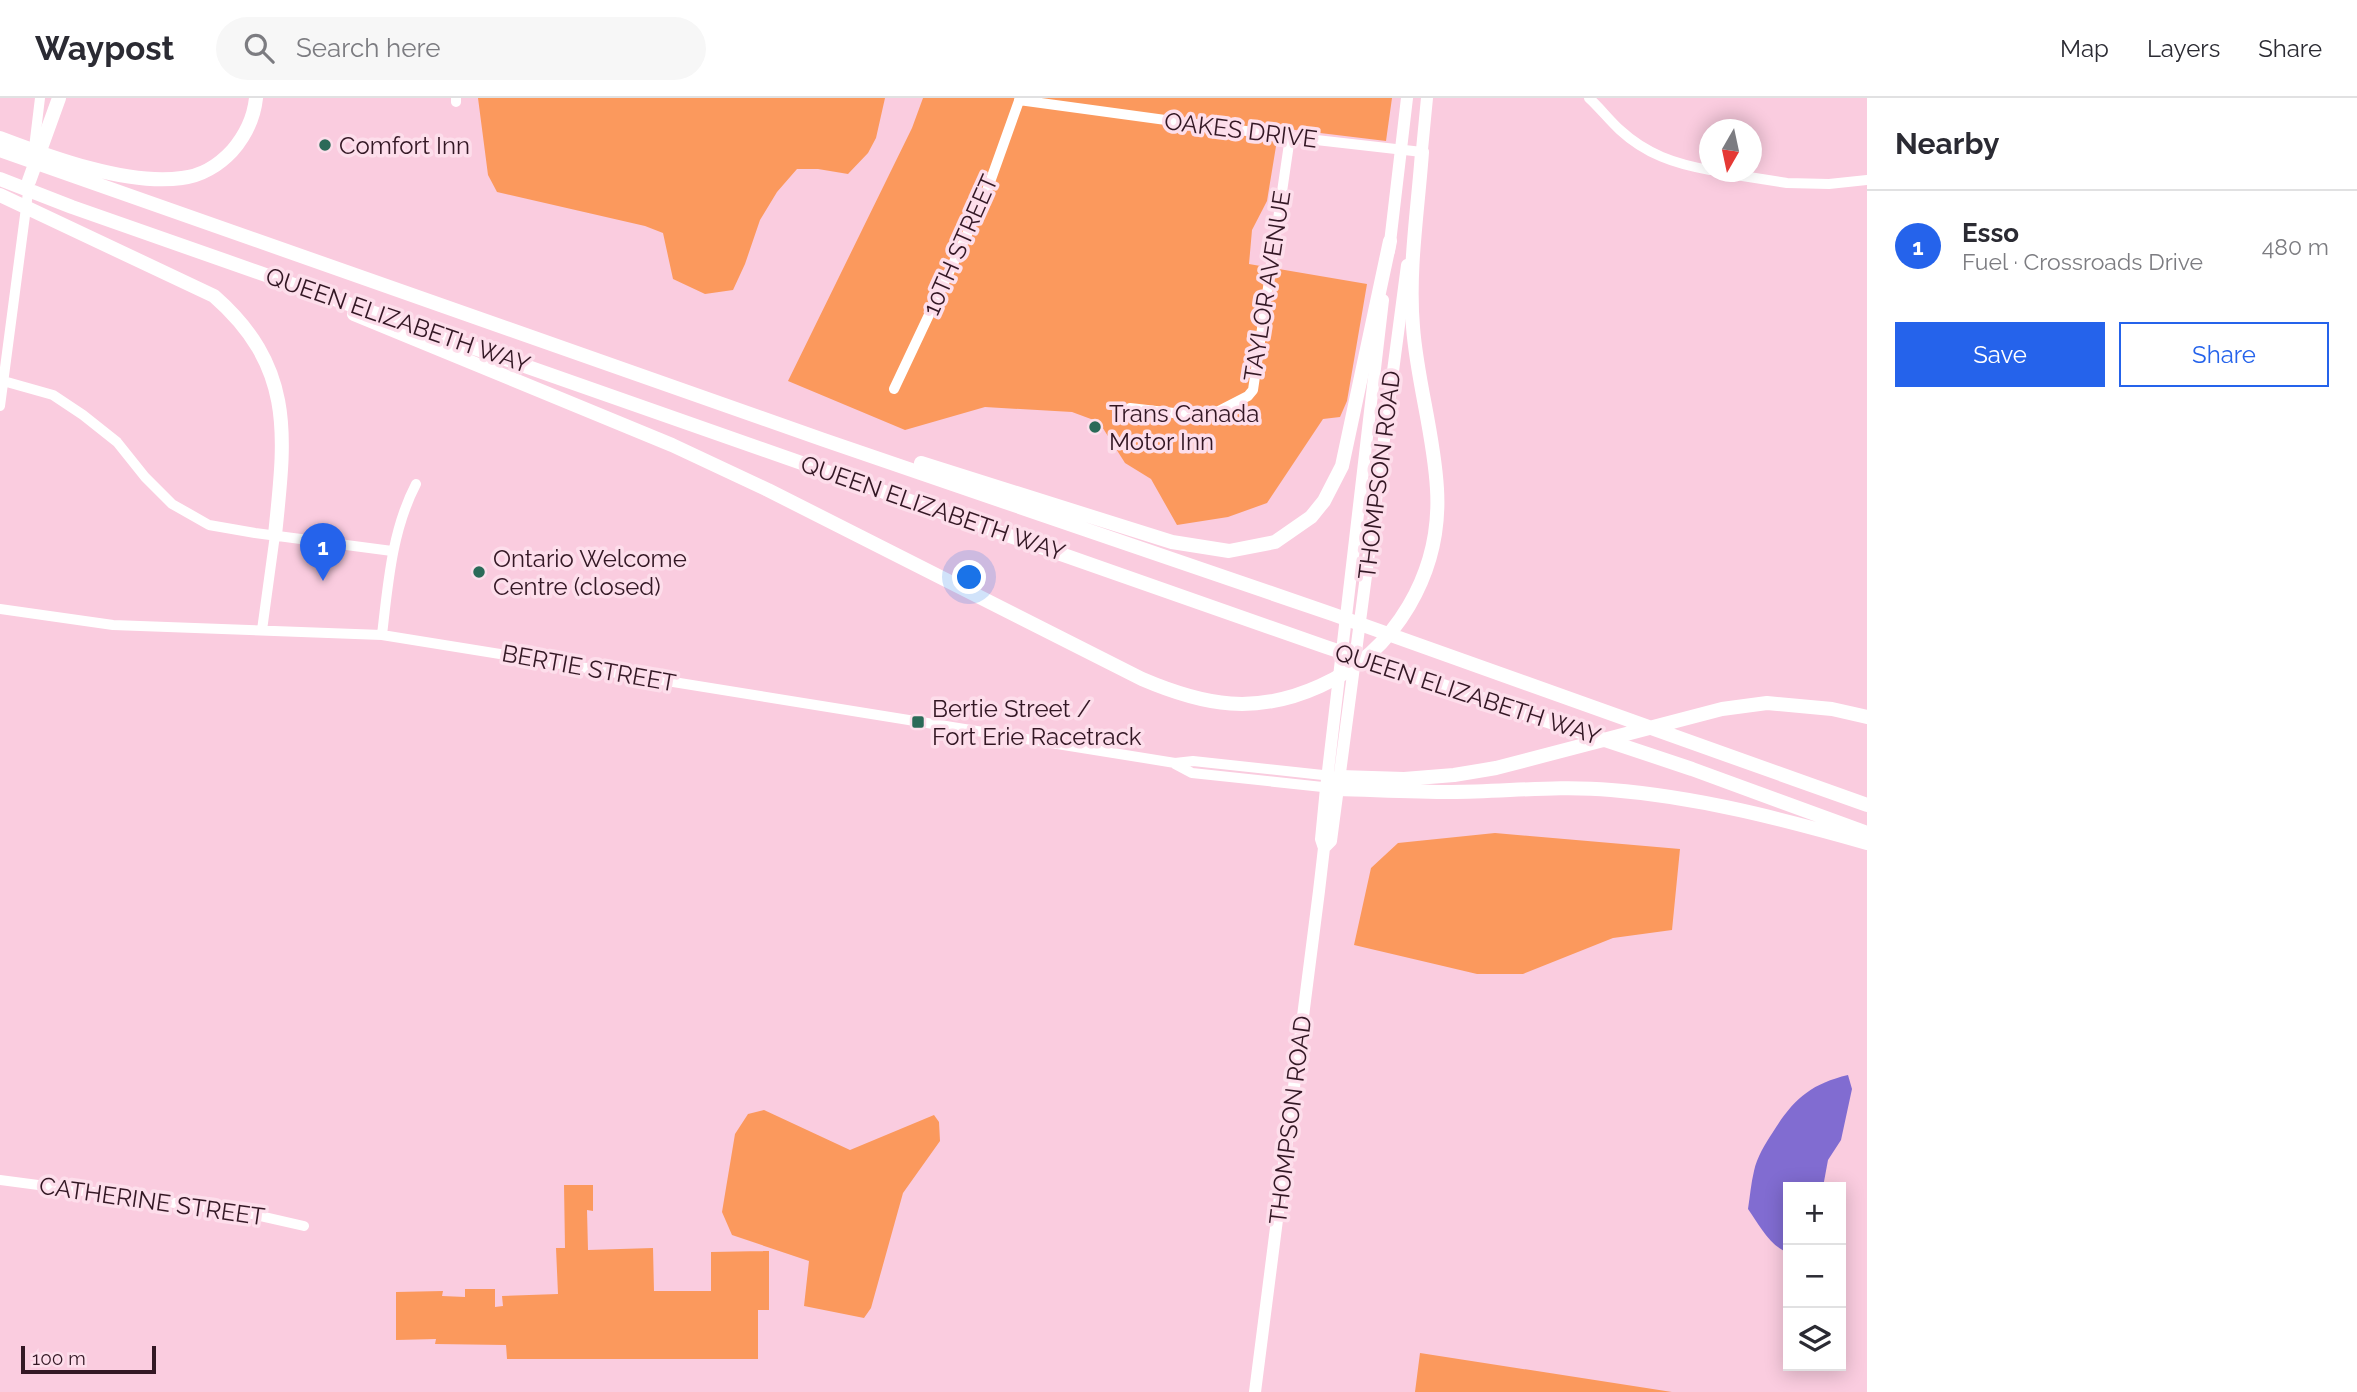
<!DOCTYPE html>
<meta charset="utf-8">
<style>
body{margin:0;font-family:Raleway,sans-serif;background:#f7f7f7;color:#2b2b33}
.controls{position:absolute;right:21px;bottom:21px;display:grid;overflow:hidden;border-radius:0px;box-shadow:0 4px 18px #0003}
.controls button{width:63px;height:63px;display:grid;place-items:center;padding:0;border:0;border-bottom:2px solid #e1e1e2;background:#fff;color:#2b2b33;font:35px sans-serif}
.compass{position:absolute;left:1699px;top:21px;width:63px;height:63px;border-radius:50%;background:#fff;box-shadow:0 4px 18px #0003;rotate:189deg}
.scale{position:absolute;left:21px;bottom:18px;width:135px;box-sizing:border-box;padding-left:7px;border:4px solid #331724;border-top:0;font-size:19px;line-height:24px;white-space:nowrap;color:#331724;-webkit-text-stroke:5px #fddeeb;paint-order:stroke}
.you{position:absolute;left:970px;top:480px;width:24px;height:24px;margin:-18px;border:5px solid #fff;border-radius:50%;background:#1a73e8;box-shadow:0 0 0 10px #1a73e833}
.badge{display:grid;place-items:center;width:46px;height:46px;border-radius:50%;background:#2563eb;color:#fff;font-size:23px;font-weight:700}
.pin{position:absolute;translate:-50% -58px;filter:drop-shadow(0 2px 4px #0008)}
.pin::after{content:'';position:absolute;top:37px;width:24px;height:21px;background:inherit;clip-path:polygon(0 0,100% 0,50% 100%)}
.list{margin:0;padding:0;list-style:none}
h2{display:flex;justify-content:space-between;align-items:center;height:91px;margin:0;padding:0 28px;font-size:30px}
h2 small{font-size:23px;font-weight:400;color:#7c7c81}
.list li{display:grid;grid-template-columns:46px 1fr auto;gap:21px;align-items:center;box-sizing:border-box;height:112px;padding:0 28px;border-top:2px solid #e1e1e2}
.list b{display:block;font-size:26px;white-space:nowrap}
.list p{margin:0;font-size:23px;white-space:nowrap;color:#7c7c81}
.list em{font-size:23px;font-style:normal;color:#7c7c81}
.actions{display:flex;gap:14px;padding:21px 28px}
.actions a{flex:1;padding:16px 0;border:2px solid #2563eb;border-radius:0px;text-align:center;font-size:24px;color:#2563eb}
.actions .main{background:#2563eb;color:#fff}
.icon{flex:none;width:38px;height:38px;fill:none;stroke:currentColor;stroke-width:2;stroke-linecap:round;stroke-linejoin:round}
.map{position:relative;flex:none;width:1867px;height:1294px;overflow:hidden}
header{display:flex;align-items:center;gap:42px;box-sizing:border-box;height:98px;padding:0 35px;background:#fff;border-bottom:2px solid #e1e1e2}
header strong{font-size:33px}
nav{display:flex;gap:38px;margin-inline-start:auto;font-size:24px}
.search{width:490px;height:63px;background:#f7f7f7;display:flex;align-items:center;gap:18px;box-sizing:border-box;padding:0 24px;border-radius:38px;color:#7c7c81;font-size:26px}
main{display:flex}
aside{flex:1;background:#fff}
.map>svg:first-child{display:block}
.green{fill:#fb995d}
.water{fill:#816cd1}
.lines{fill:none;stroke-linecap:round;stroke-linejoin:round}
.minor{stroke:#fff;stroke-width:10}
.major{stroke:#fff;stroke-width:12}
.highway{stroke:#fff;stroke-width:14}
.poi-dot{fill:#2b6a58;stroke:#fddeeb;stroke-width:2.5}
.labels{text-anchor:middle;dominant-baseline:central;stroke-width:7;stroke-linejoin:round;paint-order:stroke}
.street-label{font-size:24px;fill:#331724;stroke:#fddeeb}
.poi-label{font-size:24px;fill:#331724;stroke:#fddeeb;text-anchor:start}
</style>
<header>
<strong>Waypost</strong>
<div class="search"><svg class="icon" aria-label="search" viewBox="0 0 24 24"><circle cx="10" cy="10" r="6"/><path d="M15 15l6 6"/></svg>Search here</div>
<nav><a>Map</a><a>Layers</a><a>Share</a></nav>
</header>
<main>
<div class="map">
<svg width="1867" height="1294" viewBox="0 0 1867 1294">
<rect width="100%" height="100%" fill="#faccdf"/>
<path class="green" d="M478,0H885L876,40L868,55L848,76L818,71H797L777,94L760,122L745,166L733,192L705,196L673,181L663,135L645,128L497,94L488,77Z
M923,0H1392L1386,43L1279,30L1267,103L1252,132L1249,166L1367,186L1347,303L1340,319L1323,321L1267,405L1228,419L1177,427L1151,381L1125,365L1099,324L1072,314L985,309L905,332L788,283L912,30Z
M1495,735L1680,751L1672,832L1613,840L1523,876H1477L1354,847L1371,770L1398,745Z
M764,1012L850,1052L934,1017L939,1024L940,1043L903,1095L871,1210L864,1220L804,1208L809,1163L732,1137L722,1114L735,1036L748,1016Z
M564,1087H593V1113L587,1112L588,1152L653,1150L654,1193H711V1154L769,1153V1212H758V1261H507L506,1247L435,1246L436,1241L396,1242V1194L443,1193L442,1198L465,1199V1191H495V1209L503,1208L502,1198L558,1196L556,1150H565Z
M1420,1255L1672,1294H1415Z"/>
<path class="water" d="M1848,977L1852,991L1841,1042L1828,1062L1823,1089H1788V1154C1771,1150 1758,1125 1748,1111C1750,1098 1751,1085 1754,1073C1757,1059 1765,1046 1773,1034C1793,1002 1810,986 1848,977Z"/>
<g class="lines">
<path class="minor" d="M1589,0C1600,10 1609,22 1620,32C1646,56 1675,66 1710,72
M1019,2L1290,39L1422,54
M456,4V0
M33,58L40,0
M1717,74L1787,85L1829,86L1867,82
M0,282L53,297L83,317L117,344L145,379L172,406L209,427L255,435L392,453
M894,291L985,98L1020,0
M0,308L29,87
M1130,310L1200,318L1213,316L1248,298L1253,292L1290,39
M0,511L113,527L382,537L1175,665L1193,663L1332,678
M262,532L275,437
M382,537C388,485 392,432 416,386
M1175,666L1192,675L1332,690
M0,1082L243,1114L304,1128"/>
<path class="major" d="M1421,62L1427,0
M1389,153L1407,0
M1324,750L1331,743L1407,167
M1255,1294L1319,793L1324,750L1321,741L1326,690L1383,202"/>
<path class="highway" d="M0,40C50,59 128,88 182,80C201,78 219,67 232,53C245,38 254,19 256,0
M0,52L824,342L1332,516L1867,707
M0,81L72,109L1326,549L1692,671L1867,735
M29,83L59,0
M0,97L214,198C296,270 285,339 275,437
M354,216L672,347L768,392L1142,581C1205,608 1256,617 1320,588C1396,554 1442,474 1437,391C1434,336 1417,283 1413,229C1408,172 1418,111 1422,54
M921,365L1172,444L1229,453L1275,444L1311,419L1324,403L1342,368L1390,143
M1340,679L1404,681L1454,677L1496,670L1722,611L1767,605L1832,611L1867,619
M1338,691C1376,692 1413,694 1451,694C1504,694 1558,687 1611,692C1699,699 1782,721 1867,745"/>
</g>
<g class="poi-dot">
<circle cx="325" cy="47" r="7"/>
<circle cx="1095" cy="329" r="7"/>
<circle cx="479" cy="474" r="7"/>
<rect x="911" y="617" width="14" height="14" rx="3.5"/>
</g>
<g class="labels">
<g class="street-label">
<text transform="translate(1241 32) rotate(7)">OAKES DRIVE</text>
<text transform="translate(960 147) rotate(-66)">10TH STREET</text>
<text transform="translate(1267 188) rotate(-81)">TAYLOR AVENUE</text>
<text transform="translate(398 222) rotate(19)">QUEEN ELIZABETH WAY</text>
<text transform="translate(1379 377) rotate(-83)">THOMPSON ROAD</text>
<text transform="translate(933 410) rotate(19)">QUEEN ELIZABETH WAY</text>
<text transform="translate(589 570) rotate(10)">BERTIE STREET</text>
<text transform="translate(1468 596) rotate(18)">QUEEN ELIZABETH WAY</text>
<text transform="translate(1290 1022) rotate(-83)">THOMPSON ROAD</text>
<text transform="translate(152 1103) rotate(8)">CATHERINE STREET</text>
</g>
<g class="poi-label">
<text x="339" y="47">Comfort Inn</text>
<text x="1109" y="315">Trans Canada<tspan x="1109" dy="28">Motor Inn</tspan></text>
<text x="493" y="460">Ontario Welcome<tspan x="493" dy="28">Centre (closed)</tspan></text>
<text x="932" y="610">Bertie Street /<tspan x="932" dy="28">Fort Erie Racetrack</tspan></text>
</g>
</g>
</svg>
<div class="controls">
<button>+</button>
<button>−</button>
<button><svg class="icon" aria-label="layers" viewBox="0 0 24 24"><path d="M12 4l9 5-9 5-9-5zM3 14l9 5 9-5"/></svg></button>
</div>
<svg class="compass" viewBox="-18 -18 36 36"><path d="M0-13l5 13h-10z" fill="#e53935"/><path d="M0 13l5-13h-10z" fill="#7c7c81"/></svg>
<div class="scale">100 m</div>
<div class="you"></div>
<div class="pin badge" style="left:323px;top:483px">1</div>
</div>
<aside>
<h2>Nearby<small></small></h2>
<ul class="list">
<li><span class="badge">1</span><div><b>Esso</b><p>Fuel · Crossroads Drive</p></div><em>480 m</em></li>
</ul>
<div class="actions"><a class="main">Save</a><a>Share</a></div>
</aside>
</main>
